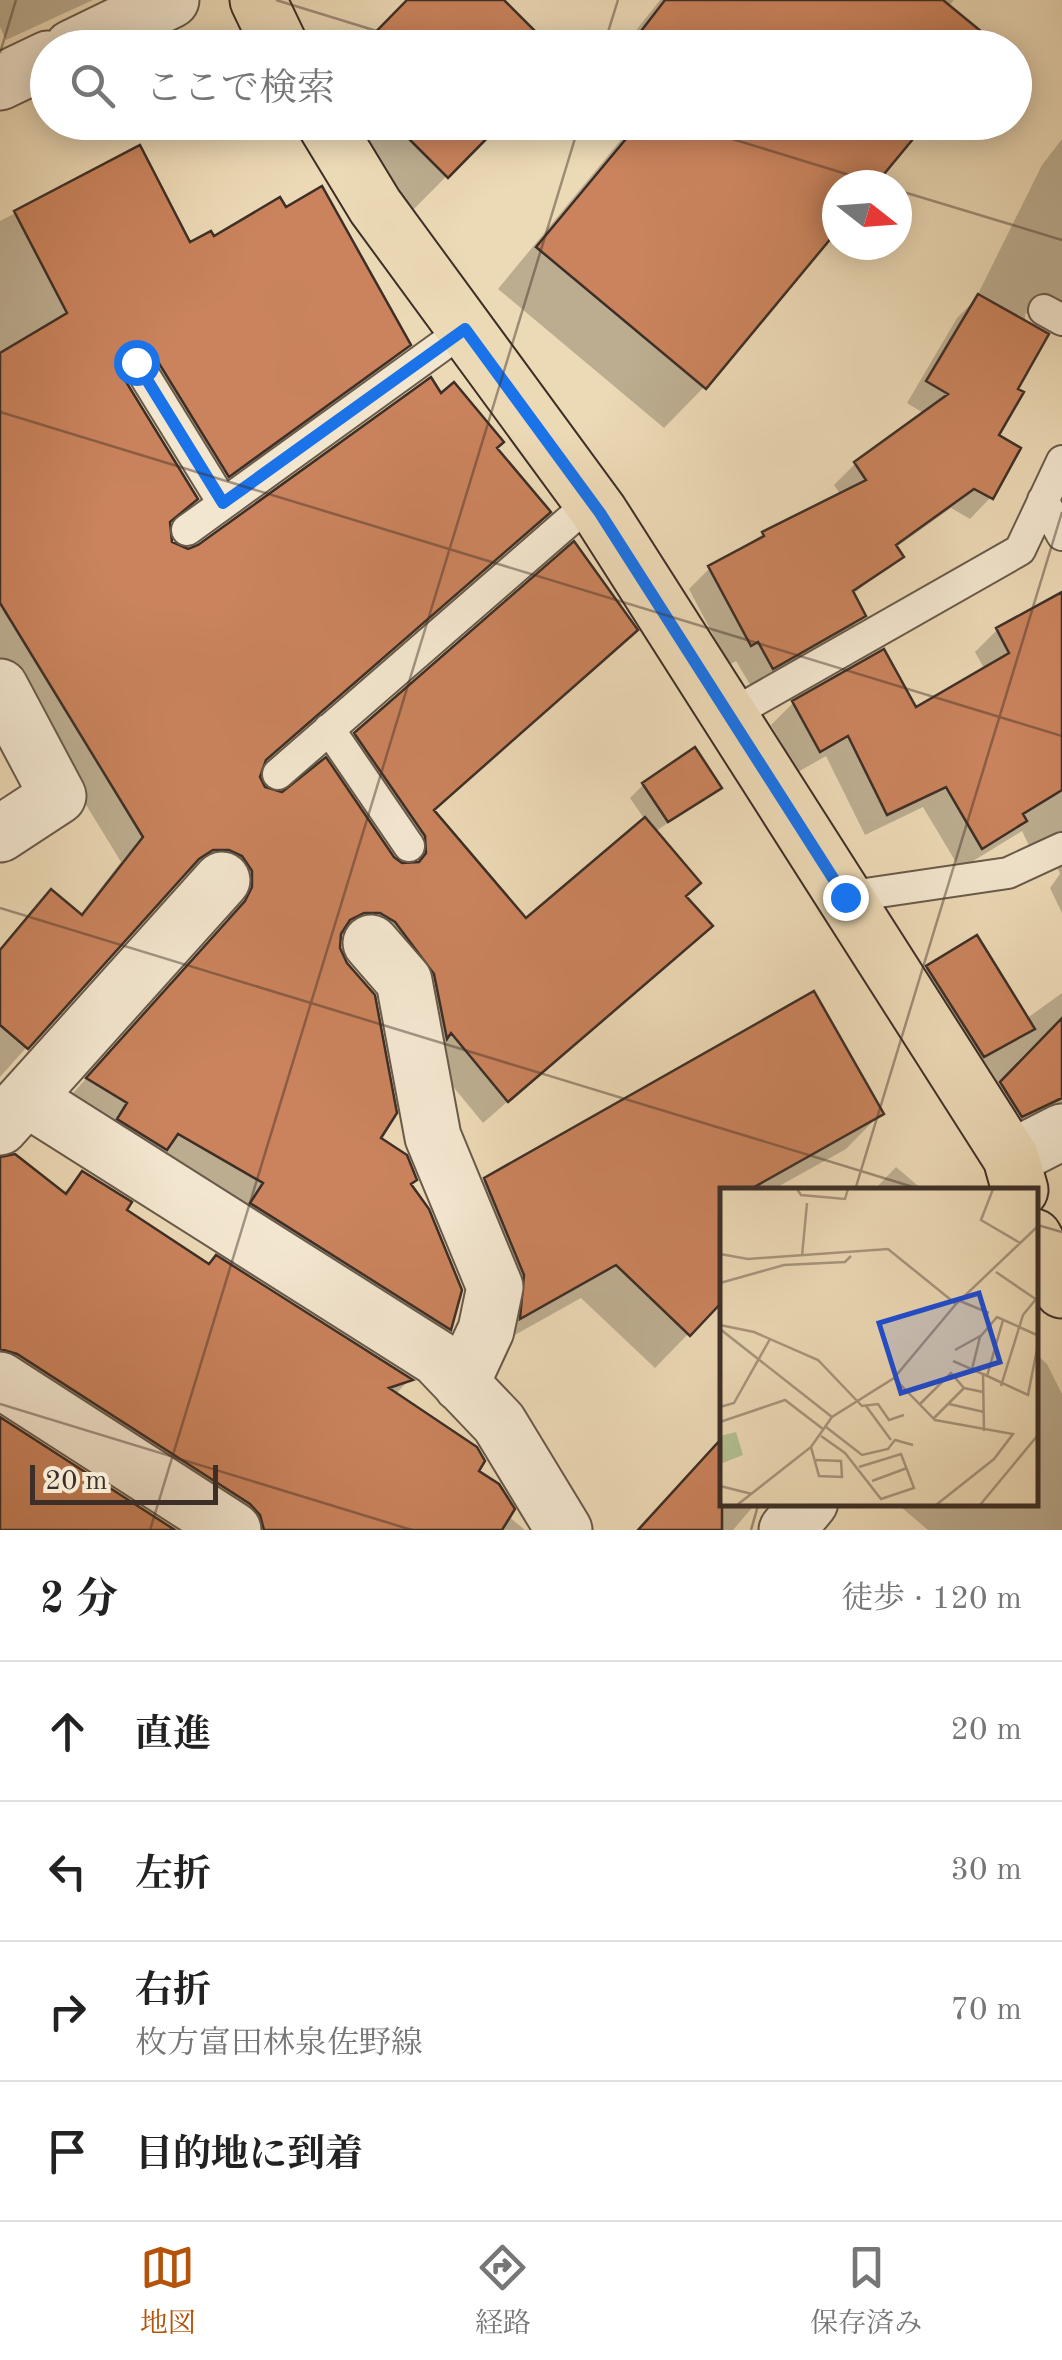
<!DOCTYPE html>
<html lang="ja">
<meta charset="utf-8">
<style>
body{margin:0;font-family:"Old Standard TT","Noto Serif JP",serif;background:#f2f2f2;color:#222}
.compass{position:absolute;left:822px;top:170px;width:90px;height:90px;border-radius:50%;background:#fff;box-shadow:0 5px 25px #0003;rotate:107deg}
.scale{position:absolute;left:30px;bottom:25px;width:188px;box-sizing:border-box;padding-left:10px;border:5px solid #3d2f27;border-top:0;font-size:28px;line-height:35px;white-space:nowrap;color:#3d2f27;-webkit-text-stroke:8px #f3e6cf;paint-order:stroke}
.stop{position:absolute;width:30px;height:30px;margin:-22px;border:8px solid #1a73e8;border-radius:50%;background:#fff}
.stop.end{background:#1a73e8;border-color:#fff;box-shadow:0 2px 10px #0008}
.list{margin:0;padding:0;list-style:none}
h2{display:flex;justify-content:space-between;align-items:center;height:130px;margin:0;padding:0 40px;font-size:42px}
h2 small{font-size:32px;font-weight:400;color:#767676}
.list li{display:grid;grid-template-columns:65px 1fr auto;gap:30px;align-items:center;box-sizing:border-box;height:140px;padding:0 40px;border-top:2px solid #e0e0e0}
.list b{display:block;font-size:38px;white-space:nowrap}
.list p{margin:0;font-size:32px;white-space:nowrap;color:#767676}
.list em{font-size:32px;font-style:normal;color:#767676}
.icon{flex:none;width:55px;height:55px;fill:none;stroke:currentColor;stroke-width:2;stroke-linecap:round;stroke-linejoin:round}
.map{position:relative;flex:none;width:1062px;height:1530px;overflow:hidden}
.search{position:absolute;background:#fff;box-shadow:0 5px 25px #0003;left:30px;right:30px;top:30px;height:110px;display:flex;align-items:center;gap:25px;box-sizing:border-box;padding:0 35px;border-radius:55px;color:#767676;font-size:38px}
.sheet{height:690px;background:#fff}
nav{display:flex;justify-content:space-around;align-items:center;box-sizing:border-box;height:140px;border-top:2px solid #e0e0e0;background:#fff;font-size:28px;color:#767676}
nav a{display:grid;justify-items:center;gap:5px}
nav .on{color:#b45309}
.map>svg:first-child{display:block}
.shadow{fill:#0003}
.building{fill:#ca835c;stroke:#3d2f27;stroke-width:2.5}
.lines{fill:none;stroke-linecap:round;stroke-linejoin:round}
.service-casing{stroke:#695a4a;stroke-width:34}
.minor-casing{stroke:#695a4a;stroke-width:59}
.primary-casing{stroke:#3d2f27;stroke-width:59}
.service{stroke:#f3e6cf;stroke-width:30}
.minor{stroke:#f3e6cf;stroke-width:55}
.primary{stroke:#ecd9b5;stroke-width:55}
.route{stroke:#1a73e8;stroke-width:12}
.ticks{fill:none;stroke:#3d2f27;stroke-width:2.5;stroke-opacity:0.45}
.inset-road{fill:none;stroke:#a6957c;stroke-width:2.5}
.view{fill:#1d4ed8;fill-opacity:0.15;stroke:#1d4ed8;stroke-width:5}
.inset-edge{fill:none;stroke:#3d2f27;stroke-width:5}
</style>
<div class="map">
<svg width="1062" height="1530" viewBox="0 0 1062 1530">
<rect width="100%" height="100%" fill="#ecd9b5"/>
<filter id="stains"><feTurbulence type="fractalNoise" baseFrequency=".002" numOctaves="4"/><feColorMatrix values="0 0 0 0 .2 0 0 0 0 .09 0 0 0 0 .02 0 0 0 .5 -.17"/></filter>
<radialGradient id="worn" r=".72"><stop offset=".6" stop-color="#630" stop-opacity="0"/><stop offset="1" stop-color="#630" stop-opacity=".3"/></radialGradient>
<path class="shadow" d="M0,0H93L6,40L0,27Z
M660,0H954L948,7L986,48H622Z
M322,122H500L412,211Z
M620,122H924L872,185H837V227L704,387L664,428L498,289L629,130Z
M1062,139V305L1044,321L1025,313V320L1046,335L995,436L991,497L970,519L951,508L895,548L900,556L852,595L863,615L842,637L752,688L736,661L729,665L689,589L710,568L763,534L841,495L834,485L855,464L925,414L907,403L957,318L975,300L1042,165Z
M139,149L189,245L408,344L385,368L205,498L129,375L114,367L195,498L167,525L169,541L180,550L199,548L262,763L257,777L270,794L403,868L333,758L356,734L432,812L525,922L645,820L630,798L643,785L718,787L655,832L684,897L709,926L483,1123L427,1055L358,936L339,934L338,948L377,1138L408,1185L449,1329L426,1352L65,1102L223,927L230,913V895L205,872H188L178,878L0,1077V949L51,892L79,916L121,862L0,664V221Z
M1062,615V913L1050,888L1060,874L1052,854L1032,852L1022,831L960,869L923,807L865,835L826,756L798,772L771,725L793,703L883,652L915,711L985,670L975,652L997,630Z
M927,968L1026,1019L1062,993V1104L1000,1137L906,990Z
M880,1114L846,1149L772,1190H741Z
M0,1159L62,1194L83,1174L124,1210L208,1266L409,1380L395,1395L476,1473L508,1516L525,1530H236L0,1376Z
M896,1167L923,1190H874Z
M485,1180L722,1231V1299L655,1368L581,1298L488,1350L451,1214Z
M1034,1352L1047,1364L1062,1394V1530H928L895,1502H1034Z
M722,1443V1502H757L733,1530H640Z"/>
<path class="building" d="M407,0H504L552,48H360Z
M665,0H943L994,42L989,48H628Z
M392,122H503L448,178Z
M640,122H927L875,185H837V231L706,389L536,247Z
M140,145L190,242L211,231L214,236L280,197L286,207L322,186L411,345L229,477L152,352L136,343L125,347L117,362L120,372L198,499L170,522L172,542L188,549L198,545L431,377L441,393L454,382L504,442L497,448L551,512L266,760L260,777L265,787L282,792L326,757L394,857L402,863L419,862L426,853L425,836L354,733L574,541L638,630L434,810L526,918L645,817L701,883L686,896L713,926L508,1102L451,1033L447,1039L434,974L395,922L380,913H364L350,920L341,934L340,948L347,963L375,995L397,1113L381,1138L407,1155L417,1180L411,1184L429,1209L462,1290L451,1330L250,1203L263,1183L178,1134L167,1150L117,1119L127,1103L86,1078L245,901L252,887V871L242,856L229,850H213L199,859L28,1049L0,1025V950L51,889L82,915L143,837L0,603V353L67,313L14,211Z
M978,294L1049,334L1018,389L1024,392L999,435L1021,448L993,499L974,489L896,545L904,557L853,591L866,616L773,669L758,642L751,646L708,566L764,536L762,532L866,480L854,462L948,394L926,381Z
M1062,592V790L1023,814L1027,821L982,849L946,787L887,815L848,736L820,752L792,701L884,649L916,707L1009,653L996,628Z
M695,747L722,788L668,822L642,783Z
M977,935L1035,1029L984,1057L926,966Z
M814,991L884,1114L749,1190H722V1302L690,1336L616,1265L520,1319L524,1275L484,1178Z
M1062,1018V1098L1022,1117L1000,1082Z
M15,1154L66,1194L82,1171L132,1202L127,1210L209,1264L216,1255L413,1380L389,1388L477,1447L485,1461L479,1471L499,1484L515,1509L502,1530H264L260,1515L250,1504L17,1354L0,1349V1157Z
M0,1417L175,1530H0Z
M722,1438V1530H638Z"/>
<g class="lines">
<g class="service-casing">
<path id="service" d="M1044,310L1062,320
M136,362L223,503
M1043,500L1062,535
M187,530L465,329
M730,715L1020,550L1062,461
M329,729L409,846
M278,774L592,501
M845,897L1008,873L1062,848"/>
</g>
<g class="minor-casing">
<path id="minor" d="M72,48L171,0
M0,82L48,59
M0,687L58,796L0,834
M371,943L404,981L433,1137L495,1287L486,1330L461,1384
M26,1098L437,1358L499,1423L564,1530
M0,1127L222,880
M1011,1158L1062,1132
M0,1380L233,1530
M787,1530L810,1502"/>
</g>
<g class="primary-casing">
<path id="primary" d="M258,0L281,48
M324,122L375,206L600,513L1011,1158L1020,1190
M1034,1237L1062,1290"/>
</g>
<use href="#service" class="service"/>
<use href="#minor" class="minor"/>
<use href="#primary" class="primary"/>
</g>
<g class="lines">
<path class="route" d="M136,362L223,503L465,329L600,513L845,897"/>
</g>
<path class="ticks" d="M276,0L432,48M603,48L618,0M0,53L16,0M677,122L882,185M897,190L1062,240M0,412L1062,736M0,908L923,1190M855,1190L1062,512M1034,1224L1062,1232M0,1404L412,1530M150,1530L580,122M751,1530L759,1502"/>
<g transform="translate(720 1188)">
<rect width="318" height="318" fill="#ecd9b5"/>
<path d="M16,244L23,267L0,276V248Z" fill="#b3c091"/>
<path class="inset-road" d="M77,1L81,7L125,11L128,1M273,1L261,32L300,55M0,66L28,71L168,61L236,116M82,68L87,15M276,84L317,112M0,95L64,77L125,74L131,68M240,113L269,125M0,137L34,144L98,172L142,218L158,216L169,232L184,227M0,141L112,229M235,162L262,147M233,173L263,186L264,243M252,181L260,149L277,129L317,147M263,186L308,207L318,156M267,188L283,132M174,190L215,232L293,246L274,271L216,317M281,198L303,127L316,111M229,216L264,224M199,217L231,185L244,200L263,204M146,218L171,252M0,219L14,215L50,151M213,231L244,200M0,234L65,212L103,241M106,239L142,267L168,261L175,252L193,257M101,248L125,265L161,311L194,300L181,266L139,279M91,259L99,288L122,289L121,273L96,272M152,293L187,280M0,298L32,306M17,317L91,259L112,229L174,190L236,116L318,38M260,317L318,247"/>
<path class="view" d="M259,105L280,174L181,205L159,135Z"/>
<rect width="318" height="318" class="inset-edge"/>
</g>
<rect width="100%" height="100%" filter="url(#stains)"/>
<rect width="100%" height="100%" fill="url(#worn)"/>
</svg>
<svg class="compass" viewBox="-18 -18 36 36"><path d="M0-13l5 13h-10z" fill="#e53935"/><path d="M0 13l5-13h-10z" fill="#767676"/></svg>
<div class="scale">20 m</div>
<div class="stop" style="left:136px;top:362px"></div>
<div class="stop end" style="left:845px;top:897px"></div>
<div class="search"><svg class="icon" aria-label="search" viewBox="0 0 24 24"><circle cx="10" cy="10" r="6"/><path d="M15 15l6 6"/></svg>ここで検索</div>
</div>
<section class="sheet">
<h2>2 分<small>徒歩 · 120 m</small></h2>
<ul class="list">
<li><svg class="icon" aria-label="ahead" viewBox="0 0 24 24"><path d="M12 20V5M6 11l6-6 6 6"/></svg><div><b>直進</b></div><em>20 m</em></li>
<li><svg class="icon" aria-label="left" viewBox="0 0 24 24"><path d="M17 20v-9H6M10 6l-5 5 5 5"/></svg><div><b>左折</b></div><em>30 m</em></li>
<li><svg class="icon" aria-label="right" viewBox="0 0 24 24"><path d="M7 20v-9h11M14 6l5 5-5 5"/></svg><div><b>右折</b><p>枚方富田林泉佐野線</p></div><em>70 m</em></li>
<li><svg class="icon" aria-label="arrive" viewBox="0 0 24 24"><path d="M6 21V4h12l-3 4 3 4H6"/></svg><div><b>目的地に到着</b></div></li>
</ul>
</section>
<nav>
<a class="on"><svg class="icon" aria-label="map" viewBox="0 0 24 24"><path d="M3 6l6-2 6 2 6-2v14l-6 2-6-2-6 2zM9 4v14M15 6v14"/></svg>地図</a>
<a><svg class="icon" aria-label="directions" viewBox="0 0 24 24"><path d="M12 3l9 9-9 9-9-9zM9 14v-3h6M13 9l2 2-2 2"/></svg>経路</a>
<a><svg class="icon" aria-label="saved" viewBox="0 0 24 24"><path d="M7 4h10v16l-5-4-5 4z"/></svg>保存済み</a>
</nav>
